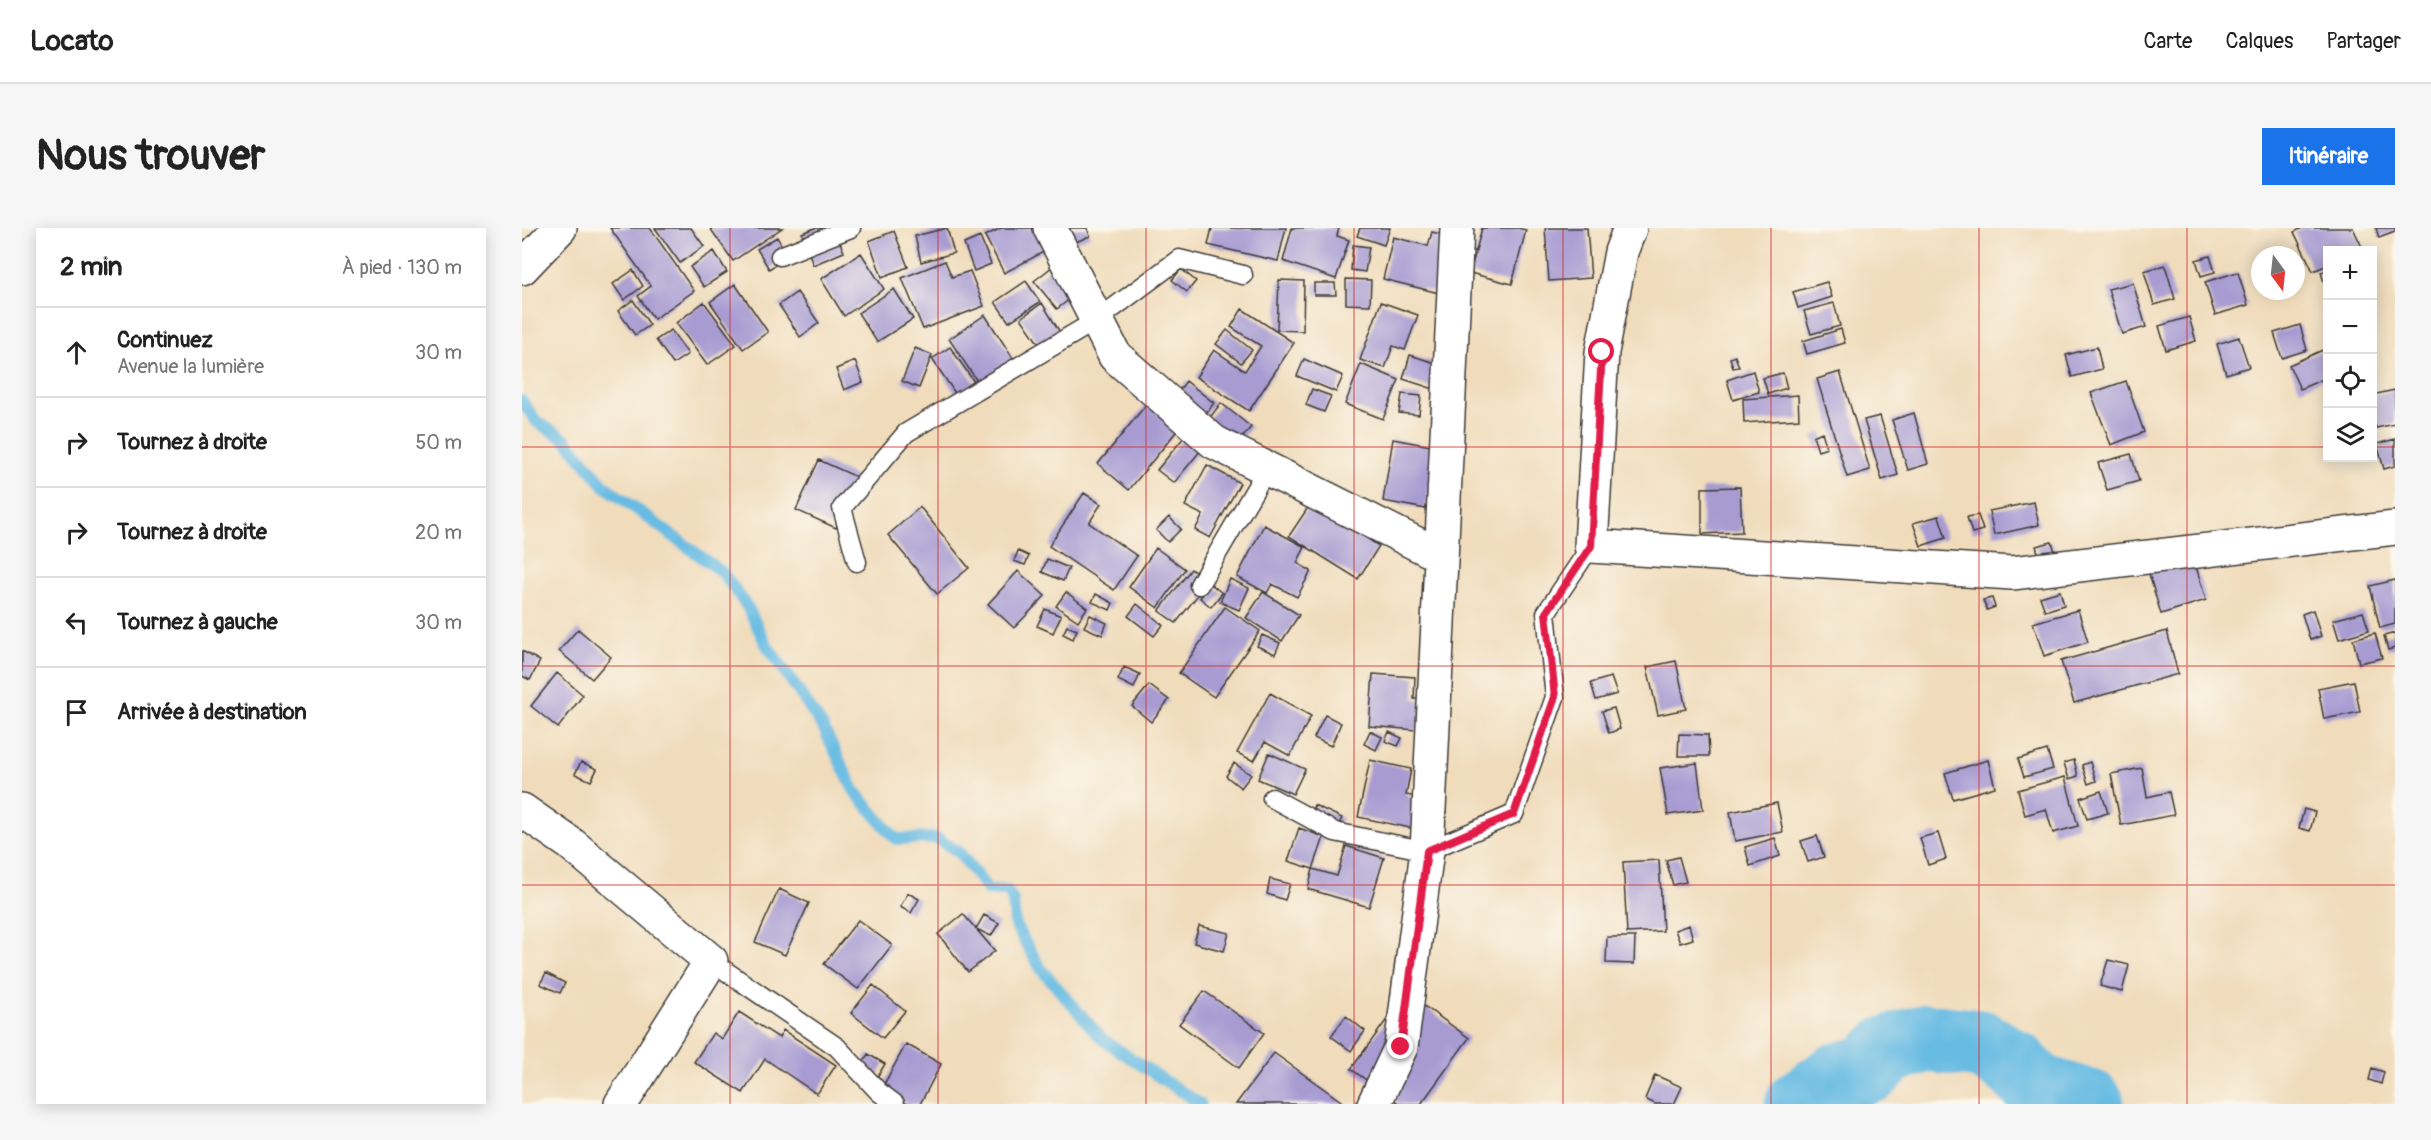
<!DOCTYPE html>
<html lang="fr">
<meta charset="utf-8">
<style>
body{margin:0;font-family:Pangolin,sans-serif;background:#f6f6f6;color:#222}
.controls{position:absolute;right:18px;top:18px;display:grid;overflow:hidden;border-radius:0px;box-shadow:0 3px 15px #0003}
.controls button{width:54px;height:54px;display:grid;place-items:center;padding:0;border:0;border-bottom:2px solid #e0e0e0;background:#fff;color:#222;font:30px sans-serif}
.compass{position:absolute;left:1729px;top:18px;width:54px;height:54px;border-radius:50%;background:#fff;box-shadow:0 3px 15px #0003;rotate:165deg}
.stop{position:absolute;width:18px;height:18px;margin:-14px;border:4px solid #e11d48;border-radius:50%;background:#fff}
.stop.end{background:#e11d48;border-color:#fff;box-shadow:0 2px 6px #0008}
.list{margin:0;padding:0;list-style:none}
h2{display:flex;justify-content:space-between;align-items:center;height:78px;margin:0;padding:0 24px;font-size:26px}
h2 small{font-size:20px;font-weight:400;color:#767676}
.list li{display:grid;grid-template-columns:39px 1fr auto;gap:18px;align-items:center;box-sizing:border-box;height:90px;padding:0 24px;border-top:2px solid #e0e0e0}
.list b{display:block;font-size:22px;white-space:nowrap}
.list p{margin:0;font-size:20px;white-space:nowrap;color:#767676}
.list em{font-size:20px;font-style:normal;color:#767676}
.icon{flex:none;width:33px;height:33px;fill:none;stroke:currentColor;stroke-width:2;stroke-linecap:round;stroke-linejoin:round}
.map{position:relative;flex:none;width:1873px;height:876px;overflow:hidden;border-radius:0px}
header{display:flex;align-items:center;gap:36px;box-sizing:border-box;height:84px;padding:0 30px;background:#fff;border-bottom:2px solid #e0e0e0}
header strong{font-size:28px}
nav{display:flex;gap:33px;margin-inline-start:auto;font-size:21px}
.intro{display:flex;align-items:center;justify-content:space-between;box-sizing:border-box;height:144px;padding:0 36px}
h1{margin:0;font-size:42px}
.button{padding:15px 27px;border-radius:0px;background:#1a73e8;color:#fff;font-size:21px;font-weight:700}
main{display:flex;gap:36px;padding:0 36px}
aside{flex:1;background:#fff;border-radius:0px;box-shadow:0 3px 15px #0003}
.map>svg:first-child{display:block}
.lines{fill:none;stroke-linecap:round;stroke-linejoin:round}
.stream{stroke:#67bbe3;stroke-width:12}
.river{stroke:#67bbe3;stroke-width:69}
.building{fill:#a79bd2}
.service-casing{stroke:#3c3934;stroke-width:21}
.minor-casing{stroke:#3c3934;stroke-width:36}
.tertiary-casing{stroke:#3c3934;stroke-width:36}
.service{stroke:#fff;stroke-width:18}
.minor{stroke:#fff;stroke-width:33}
.tertiary{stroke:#fff;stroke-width:33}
.route{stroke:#e11d48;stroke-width:8}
.grid{fill:none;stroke:#d62828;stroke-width:1.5;stroke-opacity:0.55}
</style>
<header>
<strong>Locato</strong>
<nav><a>Carte</a><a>Calques</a><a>Partager</a></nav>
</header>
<div class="intro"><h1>Nous trouver</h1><a class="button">Itinéraire</a></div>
<main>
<aside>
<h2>2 min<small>À pied · 130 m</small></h2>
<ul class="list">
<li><svg class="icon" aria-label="ahead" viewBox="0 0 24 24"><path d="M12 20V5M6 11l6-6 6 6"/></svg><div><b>Continuez</b><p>Avenue la lumière</p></div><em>30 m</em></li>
<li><svg class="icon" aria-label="right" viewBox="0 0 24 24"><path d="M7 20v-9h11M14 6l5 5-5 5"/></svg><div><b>Tournez à droite</b></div><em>50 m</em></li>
<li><svg class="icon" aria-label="right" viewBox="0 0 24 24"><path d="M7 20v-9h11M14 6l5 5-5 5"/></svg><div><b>Tournez à droite</b></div><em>20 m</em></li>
<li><svg class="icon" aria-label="left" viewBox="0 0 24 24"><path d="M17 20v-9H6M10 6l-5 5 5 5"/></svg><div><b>Tournez à gauche</b></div><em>30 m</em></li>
<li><svg class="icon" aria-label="arrive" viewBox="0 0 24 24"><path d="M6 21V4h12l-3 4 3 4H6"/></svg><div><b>Arrivée à destination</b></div></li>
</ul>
</aside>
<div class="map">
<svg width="1873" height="876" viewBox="0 0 1873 876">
<rect width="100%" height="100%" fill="#fbf7ec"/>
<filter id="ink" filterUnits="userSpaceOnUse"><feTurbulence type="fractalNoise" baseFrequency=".0167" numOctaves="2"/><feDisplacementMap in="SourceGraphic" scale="12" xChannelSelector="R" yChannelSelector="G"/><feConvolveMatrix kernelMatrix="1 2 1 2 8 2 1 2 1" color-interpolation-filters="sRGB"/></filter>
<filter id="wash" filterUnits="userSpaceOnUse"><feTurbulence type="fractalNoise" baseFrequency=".008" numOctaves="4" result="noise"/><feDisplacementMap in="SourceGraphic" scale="24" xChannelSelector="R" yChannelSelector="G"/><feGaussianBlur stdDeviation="1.35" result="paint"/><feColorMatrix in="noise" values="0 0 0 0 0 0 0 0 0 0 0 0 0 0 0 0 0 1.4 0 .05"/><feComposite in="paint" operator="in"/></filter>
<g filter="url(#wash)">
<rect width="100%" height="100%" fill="#f0dcbb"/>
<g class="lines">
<path class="stream" d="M0,173L15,194L43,211L83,258L201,345L226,380L244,416L301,499L333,564L374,611L414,610L437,624L466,662H485L491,672L493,697L519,741L580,811L678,876"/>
<path class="river" d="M1277,876L1316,849L1348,841L1366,822L1405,810L1458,816L1492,836L1516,860L1568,876"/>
</g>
<g id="blocks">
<path class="building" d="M88,0H128L172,63L132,91L116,68L129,58Z
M133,0H169L182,18L158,35Z
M188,0H260L211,33Z
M293,0H312L322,24L291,37L280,5Z
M425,0L432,25L399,34L393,8Z
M479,0H517L527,21L482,45L463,8Z
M546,0H565L568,8L544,18Z
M690,0H764L756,33L686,17Z
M770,0H817L815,8L827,12L814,51L761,33Z
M838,0H868L862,17L835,8Z
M960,0H996L1004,2L990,56L948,45Z
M1023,0H1065L1069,50L1027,53Z
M1780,0H1831L1841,21L1837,22H1806V37L1791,43L1772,4Z
M1854,0H1873V4L1857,10Z
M372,3L386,39L360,49L347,13Z
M910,4L931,9L917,65L861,51L871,9L906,18Z
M255,9L266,29L247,41L235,21Z
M458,9L469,36L452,43L442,16Z
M831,17L847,19L843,44L829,42Z
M192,23L205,44L182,59L168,39Z
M339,25L362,61L322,88L299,51Z
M1688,28L1693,44L1679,48L1674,32Z
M423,33L430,49L448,43L462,78L401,101L380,50Z
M535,35L558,63L535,81L512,53Z
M1643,37L1653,71L1632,77L1622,43Z
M659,41L674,53L665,64L650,52Z
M111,42L121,58L102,72L91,56Z
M1806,42V64L1805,65L1799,44Z
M1716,44L1726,77L1693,87L1683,54Z
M824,51L849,52L848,77L824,76Z
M757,52L782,53L781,103L755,102Z
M504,53L518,74L487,94L473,74Z
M1305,54L1310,69L1276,80L1271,64Z
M792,55H813L814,67H792Z
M1611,55L1624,99L1600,106L1586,61Z
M213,56L246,104L221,121L188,74Z
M372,61L391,91L355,114L336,85Z
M275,64L297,95L278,109L257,77Z
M111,72L128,97L113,107L96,83Z
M182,74L214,117L185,137L154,95Z
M859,74L896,87L883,122L871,118L863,140L838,132Z
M520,75L541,109L521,122L499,90Z
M1312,75L1318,98L1289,106L1282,83Z
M720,81L772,115L727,183L674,149L692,122L723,143L739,118L709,99Z
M463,87L498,141L463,165L427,111Z
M1667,89L1674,113L1644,122L1637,98Z
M1778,97L1785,122L1760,130L1752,105Z
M1319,101L1323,115L1285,126L1281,113Z
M149,102L166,126L151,136L134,112Z
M705,102L730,122L719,135L694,116Z
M1717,109L1727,139L1704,146L1695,116Z
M428,119L453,155L435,168L410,131Z
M1575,119L1580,141L1550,149L1544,127Z
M393,120L410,127L397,160L380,153Z
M1803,121L1806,126V149L1778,161L1767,137Z
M888,127L926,139L918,163L881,151Z
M1213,128L1217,139L1211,140L1208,130Z
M782,131L821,148L814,164L775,148Z
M333,133L341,154L322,162L314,141Z
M839,136L877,152L861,191L823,176Z
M1231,143L1237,164L1211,172L1205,152Z
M1318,144L1348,242L1325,249L1295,151Z
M1261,145L1265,160L1246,166L1241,150Z
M664,153L692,175L678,193L650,172Z
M1604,153L1622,204L1589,217L1569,165Z
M790,161L809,168L802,184L784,177Z
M1873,162V196L1854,200L1850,186V167Z
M880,166L899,168L897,187L877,185Z
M1276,167L1277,191L1222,195L1221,171Z
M631,168L662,194L607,262L576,236Z
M699,175L729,199L716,215L686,192Z
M1392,185L1406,236L1386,242L1370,192Z
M1358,188L1376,247L1360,252L1342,192Z
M667,203L683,217L652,255L635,242Z
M1300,204L1305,220L1296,223L1291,208Z
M871,211L914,219L904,281L861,273Z
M1873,211V238L1862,241L1855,216Z
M1609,226L1617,253L1585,262L1576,235Z
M297,232L337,250L314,300L274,282Z
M685,237L718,255L688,310L673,302L681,287L663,278Z
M1218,259L1220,304L1180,306V260Z
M562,265L579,276L567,295L615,328L592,362L527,318Z
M1512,274L1517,297L1472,307L1467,283Z
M789,275L857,318L836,351L767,308Z
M398,279L447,340L415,366L366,307Z
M1456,287L1461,302L1450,305L1445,289Z
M1417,288L1424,310L1399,318L1391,295Z
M647,289L659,301L646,314L634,302Z
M742,297L783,319L775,335L789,343L775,369L750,356L745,365L715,349Z
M1530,314L1538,339L1522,344L1514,318Z
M1667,315L1684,372L1639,386L1622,329Z
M634,320L663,341L636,380L607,359Z
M496,323L507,328L503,337L492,333Z
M525,331L547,340L541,353L520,344Z
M669,341L686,354L654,395L637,383Z
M496,343L523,368L492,400L466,376Z
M708,351L727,360L717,382L698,374Z
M1873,352V396L1858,400L1848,358Z
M689,356L700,365L689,379L678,370Z
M1538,363L1542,377L1523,383L1518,369Z
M544,364L565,380L556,393L534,378Z
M741,364L777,387L760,413L724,390Z
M574,366L591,375L588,382L570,374Z
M1470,370L1473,379L1465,382L1461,372Z
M615,376L641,397L632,408L606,388Z
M703,379L738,403L692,469L657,445Z
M523,381L539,388L531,405L515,398Z
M1556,382L1566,414L1522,428L1511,395Z
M1791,382L1799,408L1788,412L1780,386Z
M1841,384L1847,402L1817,411L1811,392Z
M568,387L585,395L580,407L562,399Z
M545,398L555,402L551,411L541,406Z
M56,401L89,429L70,451L37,423Z
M1645,403L1656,446L1552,475L1539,433Z
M1853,405L1860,430L1837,435L1831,411Z
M1873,405V420L1866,422L1862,408Z
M740,407L758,415L753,426L735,418Z
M0,423L18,433L8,452L0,448Z
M1154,433L1164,481L1136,487L1125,439Z
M602,439L618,446L612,460L596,452Z
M35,445L61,467L36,500L9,478Z
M851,446L893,449L892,471L910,472L907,503L847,498Z
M1089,449L1095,466L1074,472L1069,455Z
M1832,453L1838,484L1802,491L1796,460Z
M627,457L647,472L629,494L610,478Z
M748,465L789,488L768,528L743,514L732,533L715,525Z
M1092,480L1098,501L1087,505L1080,483Z
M803,487L819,495L809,518L792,510Z
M848,503L860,509L854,522L842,516Z
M867,504L880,510L876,518L863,513Z
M1157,506L1186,507L1187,528H1156Z
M1525,522L1531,541L1502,549L1496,531Z
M747,525L783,541L771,566L736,551Z
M848,532L889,541L884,567L899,570L893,601L836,589Z
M1466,532L1473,559L1431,571L1423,545Z
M1552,532L1556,548L1547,551L1542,535Z
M59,534L75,541L69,553L53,546Z
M1568,534L1574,553L1566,556L1560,537Z
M712,535L729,547L719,560L704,548Z
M1175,535L1181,582L1146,587L1138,540Z
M1620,540L1625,569L1647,564L1652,587L1599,597L1589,546Z
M1543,549L1556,598L1531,605L1524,581L1503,587L1496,562Z
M1579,563L1586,585L1565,591L1558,570Z
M1255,575L1261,604L1213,613L1208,584Z
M792,577L820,590L813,604L786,591Z
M1782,581L1793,584L1788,603L1777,600Z
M777,600L802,609L791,641L815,648L824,618L862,630L847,679L786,661L791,641L766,633Z
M1416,605L1424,631L1406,637L1398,610Z
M1295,608L1302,629L1286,634L1279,613Z
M1253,610L1258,628L1228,638L1223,619Z
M1157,629L1164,654L1151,657L1144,632Z
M1137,632L1141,703L1105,705L1101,634Z
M748,651L768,656L763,672L745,666Z
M257,661L287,675L263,727L233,714Z
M386,665L397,671L389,685L378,679Z
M441,686L473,723L446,744L416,706Z
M462,687L477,695L469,708L454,701Z
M336,692L370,717L336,761L302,736Z
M1167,697L1171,711L1158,715L1153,702Z
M677,698L707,705L702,723L672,715Z
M1085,709H1113L1112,736L1084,735Z
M1586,732L1607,737L1600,764L1578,758Z
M24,745L43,755L38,765L18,756Z
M351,757L383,783L361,810L329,785Z
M682,763L742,805L717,840L657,796Z
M884,765L947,810L899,876H878L829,841Z
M217,784L257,810L261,802L314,837L295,866L243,831L221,865L172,834L191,805L200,811Z
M824,788L843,803L829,823L809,808Z
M384,816L419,836L398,876H385L359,862Z
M752,825L823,876H714Z
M346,826L363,836L354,851L337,842Z
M1850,840L1862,844L1859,856L1847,852Z
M1133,847L1160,859L1152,876H1133L1123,871Z"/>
</g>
</g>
<g filter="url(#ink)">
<use href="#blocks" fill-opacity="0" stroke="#3c3934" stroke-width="1.5"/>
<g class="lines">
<g class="service-casing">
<path id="service" d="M258,28L329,0
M335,334L320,280L384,205L575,92L657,31L721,47
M677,357L745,241
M750,570L813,604L905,623L992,586L1033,469L1024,385L1069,318
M189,733L315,819L357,864L373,876"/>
</g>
<g class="minor-casing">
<path id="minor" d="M528,0L593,128L692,214L919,328
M1108,0L1099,24L1080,124L1069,318L1490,345L1873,300
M0,40L38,0
M0,582L49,616L189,733L99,876"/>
</g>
<g class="tertiary-casing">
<path id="tertiary" d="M852,876L879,819L905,623L935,0"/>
</g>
<use href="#service" class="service"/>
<use href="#minor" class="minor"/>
<use href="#tertiary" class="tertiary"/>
</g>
</g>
<g class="lines" filter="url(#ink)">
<path class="route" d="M879,819L905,623L992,586L1033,469L1024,385L1069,318L1080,124"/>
</g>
<path class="grid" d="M208,0V876M416,0V876M624,0V876M832,0V876M1041,0V876M1249,0V876M1457,0V876M1665,0V876M0,219H1806M1850,219H1873M0,438H1873M0,657H1873"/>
</svg>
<div class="controls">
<button>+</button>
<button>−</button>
<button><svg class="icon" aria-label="locate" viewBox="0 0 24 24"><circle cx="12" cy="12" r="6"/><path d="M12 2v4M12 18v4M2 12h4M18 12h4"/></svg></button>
<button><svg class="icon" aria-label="layers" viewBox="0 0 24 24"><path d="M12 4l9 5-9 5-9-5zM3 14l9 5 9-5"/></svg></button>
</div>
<svg class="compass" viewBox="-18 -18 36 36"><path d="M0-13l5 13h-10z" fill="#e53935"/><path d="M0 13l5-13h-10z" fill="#767676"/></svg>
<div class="stop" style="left:1080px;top:124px"></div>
<div class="stop end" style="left:879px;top:819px"></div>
</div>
</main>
